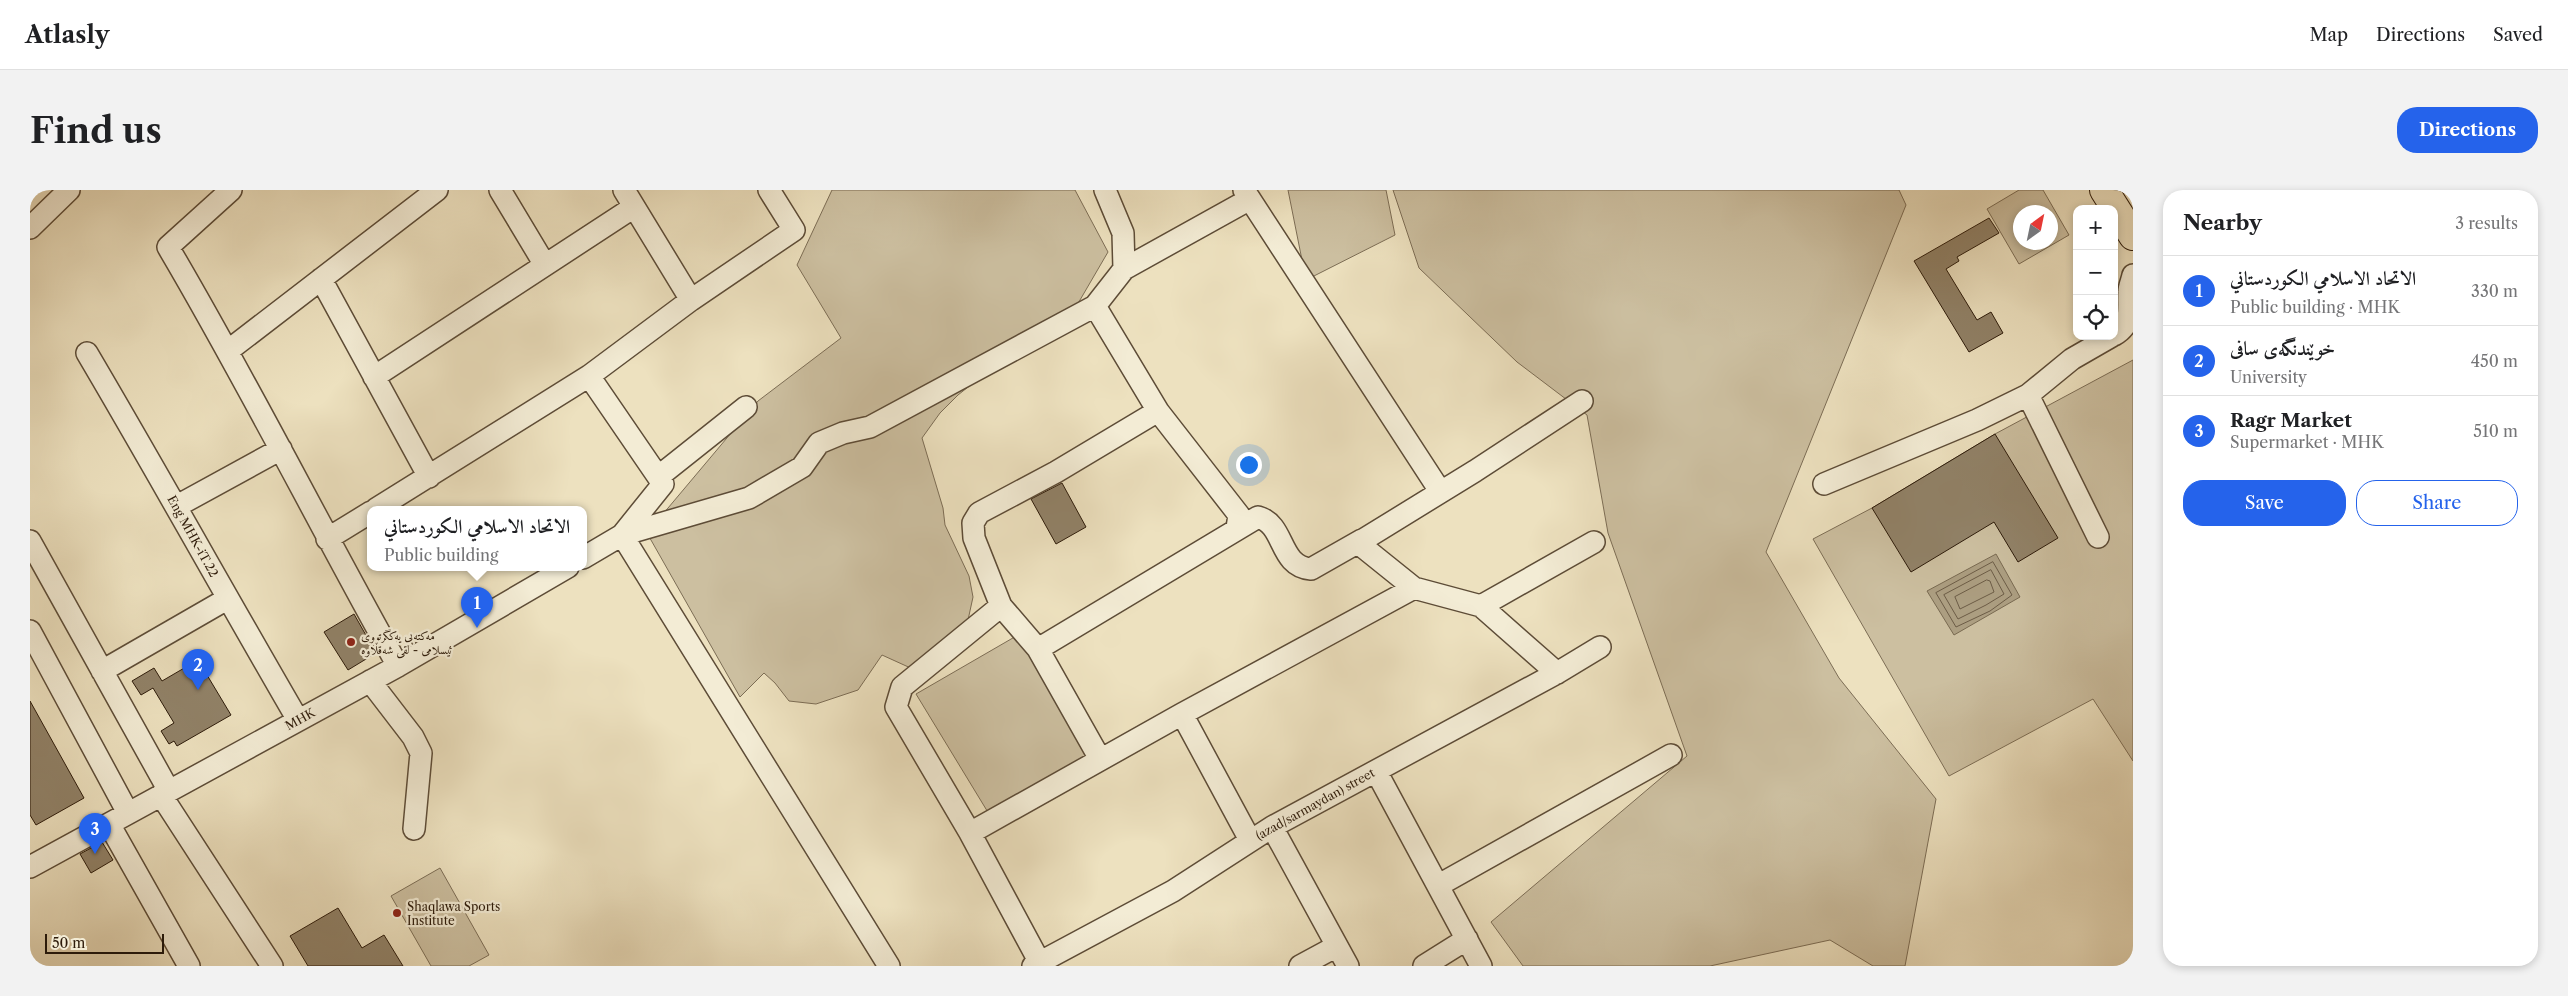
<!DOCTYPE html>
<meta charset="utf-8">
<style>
body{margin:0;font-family:"Libre Caslon Text",Amiri,serif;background:#f2f2f2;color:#202124}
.controls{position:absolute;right:15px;top:15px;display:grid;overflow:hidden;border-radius:10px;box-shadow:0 2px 8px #0003}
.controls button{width:45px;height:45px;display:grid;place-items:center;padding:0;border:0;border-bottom:1px solid #e0e0e0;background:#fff;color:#202124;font:25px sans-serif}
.compass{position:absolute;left:1983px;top:15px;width:45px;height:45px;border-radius:50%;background:#fff;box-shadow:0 2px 8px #0003;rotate:33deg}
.scale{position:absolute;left:15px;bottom:12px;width:119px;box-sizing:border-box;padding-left:5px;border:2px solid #2d1b0a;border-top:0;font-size:14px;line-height:18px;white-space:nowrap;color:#2d1b0a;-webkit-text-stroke:4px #f3ecd5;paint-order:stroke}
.you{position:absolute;left:1218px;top:274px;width:18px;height:18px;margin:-12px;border:4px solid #fff;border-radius:50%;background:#1a73e8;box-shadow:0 0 0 8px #1a73e833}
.badge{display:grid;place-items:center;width:32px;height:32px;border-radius:50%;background:#2563eb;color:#fff;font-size:16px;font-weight:700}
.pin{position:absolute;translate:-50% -41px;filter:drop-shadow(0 1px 2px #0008)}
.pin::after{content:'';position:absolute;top:26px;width:18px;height:15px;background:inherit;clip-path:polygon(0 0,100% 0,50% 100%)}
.popup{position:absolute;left:337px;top:316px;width:220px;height:65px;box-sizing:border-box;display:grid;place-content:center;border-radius:10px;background:#fff;filter:drop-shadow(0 1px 4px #0005);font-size:16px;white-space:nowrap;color:#757577}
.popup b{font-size:19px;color:#202124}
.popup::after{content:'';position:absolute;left:50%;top:100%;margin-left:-10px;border:10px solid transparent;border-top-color:#fff}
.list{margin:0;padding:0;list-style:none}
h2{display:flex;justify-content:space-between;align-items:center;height:65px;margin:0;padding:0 20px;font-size:21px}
h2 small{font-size:16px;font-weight:400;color:#757577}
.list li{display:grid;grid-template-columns:32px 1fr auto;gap:15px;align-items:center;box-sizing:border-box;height:70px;padding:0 20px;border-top:1px solid #e0e0e0}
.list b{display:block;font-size:19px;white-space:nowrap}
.list p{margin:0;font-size:16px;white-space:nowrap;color:#757577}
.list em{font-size:16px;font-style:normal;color:#757577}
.actions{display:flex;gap:10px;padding:15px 20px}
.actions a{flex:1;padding:11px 0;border:1px solid #2563eb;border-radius:20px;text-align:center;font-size:18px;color:#2563eb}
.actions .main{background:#2563eb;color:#fff}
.icon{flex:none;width:28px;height:28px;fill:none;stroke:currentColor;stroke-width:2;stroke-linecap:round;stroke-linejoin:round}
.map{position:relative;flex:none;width:2103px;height:776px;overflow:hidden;border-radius:20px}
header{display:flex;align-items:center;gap:30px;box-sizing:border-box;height:70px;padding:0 25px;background:#fff;border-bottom:1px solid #e0e0e0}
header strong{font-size:24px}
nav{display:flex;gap:28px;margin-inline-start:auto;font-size:18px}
.intro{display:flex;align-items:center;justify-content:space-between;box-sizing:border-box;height:120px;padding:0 30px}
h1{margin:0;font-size:35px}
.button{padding:12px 22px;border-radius:20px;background:#2563eb;color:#fff;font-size:18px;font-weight:700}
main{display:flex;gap:30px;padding:0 30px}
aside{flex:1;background:#fff;border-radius:20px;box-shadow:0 2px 8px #0003}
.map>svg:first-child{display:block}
.green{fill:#ccbfa0;stroke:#7c6d55;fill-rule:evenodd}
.water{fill:#ac9e81;stroke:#796a51}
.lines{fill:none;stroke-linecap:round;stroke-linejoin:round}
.shore{stroke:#6c5c46;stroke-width:1}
.building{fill:#918268;stroke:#2d1b0a}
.minor-casing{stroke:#5d4c37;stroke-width:24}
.major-casing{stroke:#2d1b0a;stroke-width:30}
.minor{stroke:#f3ecd5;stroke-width:21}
.major{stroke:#ede1bf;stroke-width:28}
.poi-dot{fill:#8f2418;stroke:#f3ecd5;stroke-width:2}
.labels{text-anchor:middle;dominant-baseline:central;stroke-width:4.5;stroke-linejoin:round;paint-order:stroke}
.street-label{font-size:12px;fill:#2d1b0a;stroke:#f3ecd5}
.poi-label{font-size:12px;fill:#2d1b0a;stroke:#f3ecd5;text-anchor:start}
</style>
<header>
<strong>Atlasly</strong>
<nav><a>Map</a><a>Directions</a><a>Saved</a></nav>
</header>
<div class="intro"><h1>Find us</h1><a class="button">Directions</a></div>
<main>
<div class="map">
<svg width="2103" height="776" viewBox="0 0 2103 776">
<rect width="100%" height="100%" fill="#ede1bf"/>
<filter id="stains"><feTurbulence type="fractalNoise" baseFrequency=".004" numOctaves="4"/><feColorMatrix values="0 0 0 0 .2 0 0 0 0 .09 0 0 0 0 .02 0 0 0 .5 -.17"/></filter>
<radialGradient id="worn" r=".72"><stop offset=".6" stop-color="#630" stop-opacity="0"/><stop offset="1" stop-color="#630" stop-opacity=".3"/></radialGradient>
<path class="green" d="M802,0H1045L1078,62L1043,122L991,155L928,205L910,223L892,248L913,318L915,335L939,386L943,407L938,430L885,480L852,465L828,500L786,514L759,511L745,493L734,483L710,507L617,343L728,211L811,148L767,75Z
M1258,0H1356L1365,45L1276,90Z
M1363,0H1869L1876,15L1736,362L1809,488L1906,609L1875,776H1843L1800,750L1680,776H1493L1461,732L1657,566L1578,343L1557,225L1487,172L1389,78Z
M1989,0H2013L2039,45L1989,74L1957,19ZM1990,22H2020V52H1990Z
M2103,170V571L2063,509L1919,586L1783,349L1842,318L1965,244Z
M988,445L1060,567L959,624L886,504Z
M410,678L459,765L439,776H401L361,706Z"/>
<path class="water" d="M1966,364L1990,407L1924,445L1897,401Z"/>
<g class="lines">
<path class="shore" d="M1963,372L1982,405L1960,421L1926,437L1906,403Z
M1961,380L1974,404L1956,415L1928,429L1914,405Z
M1957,390L1960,391L1964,402L1930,419L1925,407Z"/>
</g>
<path class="building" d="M1959,28L1969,43L1927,67L1929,71L1916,79L1947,130L1961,122L1973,143L1939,162L1884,71Z
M1965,244L2028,348L1988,372L1964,332L1881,382L1842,318Z
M1032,293L1056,337L1026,354L1001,309Z
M324,424L346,463L318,480L294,442Z
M168,470L201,525L147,556L144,551L139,554L131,541L144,533L123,498L111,505L102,491L124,478L132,491Z
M0,511L54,608L6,635L0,625Z
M72,652L83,670L61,683L50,664Z
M308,718L332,758L354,745L373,776H278L260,746Z"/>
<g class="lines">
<g class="minor-casing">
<path id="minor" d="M201,0L138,57C219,194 290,337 368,476
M470,0L515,75
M594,0L661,110
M1075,0L1093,43L1094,79L1065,116L1128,221L1209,325L1207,338
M1214,0L1410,301
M0,38L39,0
M1094,79L1220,9
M291,89L399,287
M2084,145C2103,134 2098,120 2099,102C2099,96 2102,91 2103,85
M199,160L407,0
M57,163C129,285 197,408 268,530
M559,186L633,294L592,345
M344,187L604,17
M1998,205L2068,347
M628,287L716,217
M1794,294L1947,230L1998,205L2042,169L2082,146
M147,316L251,259
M346,319L559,186L661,110L764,40L739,0
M592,345L859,776
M297,349L341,322
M0,351L139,601
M553,368L592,345L719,308L772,277L789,253L813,243L840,237L1065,116
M971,416L872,497L866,517L940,643L1010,773
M1451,416L1384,398L1328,353L1445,281L1552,211
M0,441L98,623
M1008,459L1228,327C1256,335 1248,376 1281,379L1332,350
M72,481L197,409
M1527,483L1451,416L1564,352
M340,491L383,547L391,563L384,639
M1152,524L1220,650
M1070,569L1008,459L971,416L944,348L943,333L949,323L1026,282L1128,221
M1346,581L1451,776
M131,605L242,776
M79,634L159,776
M1242,637L1318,776
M940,643L1152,524L1384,398
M0,677L368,476L538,377
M1409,695L1641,565
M1003,776L1143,701L1242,637L1527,483L1570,457
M1270,776L1307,756
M1394,776L1437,749"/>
</g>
<g class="major-casing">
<path id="major" d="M2074,0L2103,46"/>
</g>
<use href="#minor" class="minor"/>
<use href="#major" class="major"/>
</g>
<g class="poi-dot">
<circle cx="321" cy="452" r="5"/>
<circle cx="367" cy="723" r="5"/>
</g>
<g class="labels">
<g class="street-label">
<text transform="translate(163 346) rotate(61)">Eng MHK-iT.22</text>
<text transform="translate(270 529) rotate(-29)">MHK</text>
<text transform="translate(1285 614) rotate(-29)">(azad/sarmaydan) street</text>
</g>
<g class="poi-label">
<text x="331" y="445">مەکتەبی یەکگرتووی<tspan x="331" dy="14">ئیسلامی - لقی شەقڵاوە</tspan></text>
<text x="377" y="716">Shaqlawa Sports<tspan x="377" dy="14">Institute</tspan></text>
</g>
</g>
<rect width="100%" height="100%" filter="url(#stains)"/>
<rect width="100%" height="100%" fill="url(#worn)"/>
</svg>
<div class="controls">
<button>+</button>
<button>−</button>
<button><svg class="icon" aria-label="locate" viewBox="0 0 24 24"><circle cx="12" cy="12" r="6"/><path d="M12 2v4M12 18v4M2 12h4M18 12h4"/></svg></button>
</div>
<svg class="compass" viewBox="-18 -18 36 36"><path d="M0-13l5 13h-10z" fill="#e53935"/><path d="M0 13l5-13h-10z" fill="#757577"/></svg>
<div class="scale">50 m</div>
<div class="you"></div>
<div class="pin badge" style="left:447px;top:438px">1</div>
<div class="popup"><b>الاتحاد الاسلامي الكوردستاني</b>Public building</div>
<div class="pin badge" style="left:168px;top:500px">2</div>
<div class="pin badge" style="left:65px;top:664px">3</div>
</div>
<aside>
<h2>Nearby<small>3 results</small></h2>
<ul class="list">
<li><span class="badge">1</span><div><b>الاتحاد الاسلامي الكوردستاني</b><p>Public building · MHK</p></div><em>330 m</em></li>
<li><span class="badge">2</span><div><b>خوێندنگەی سافی</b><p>University</p></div><em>450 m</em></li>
<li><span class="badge">3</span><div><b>Ragr Market</b><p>Supermarket · MHK</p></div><em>510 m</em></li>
</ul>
<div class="actions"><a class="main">Save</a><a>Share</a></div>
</aside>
</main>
